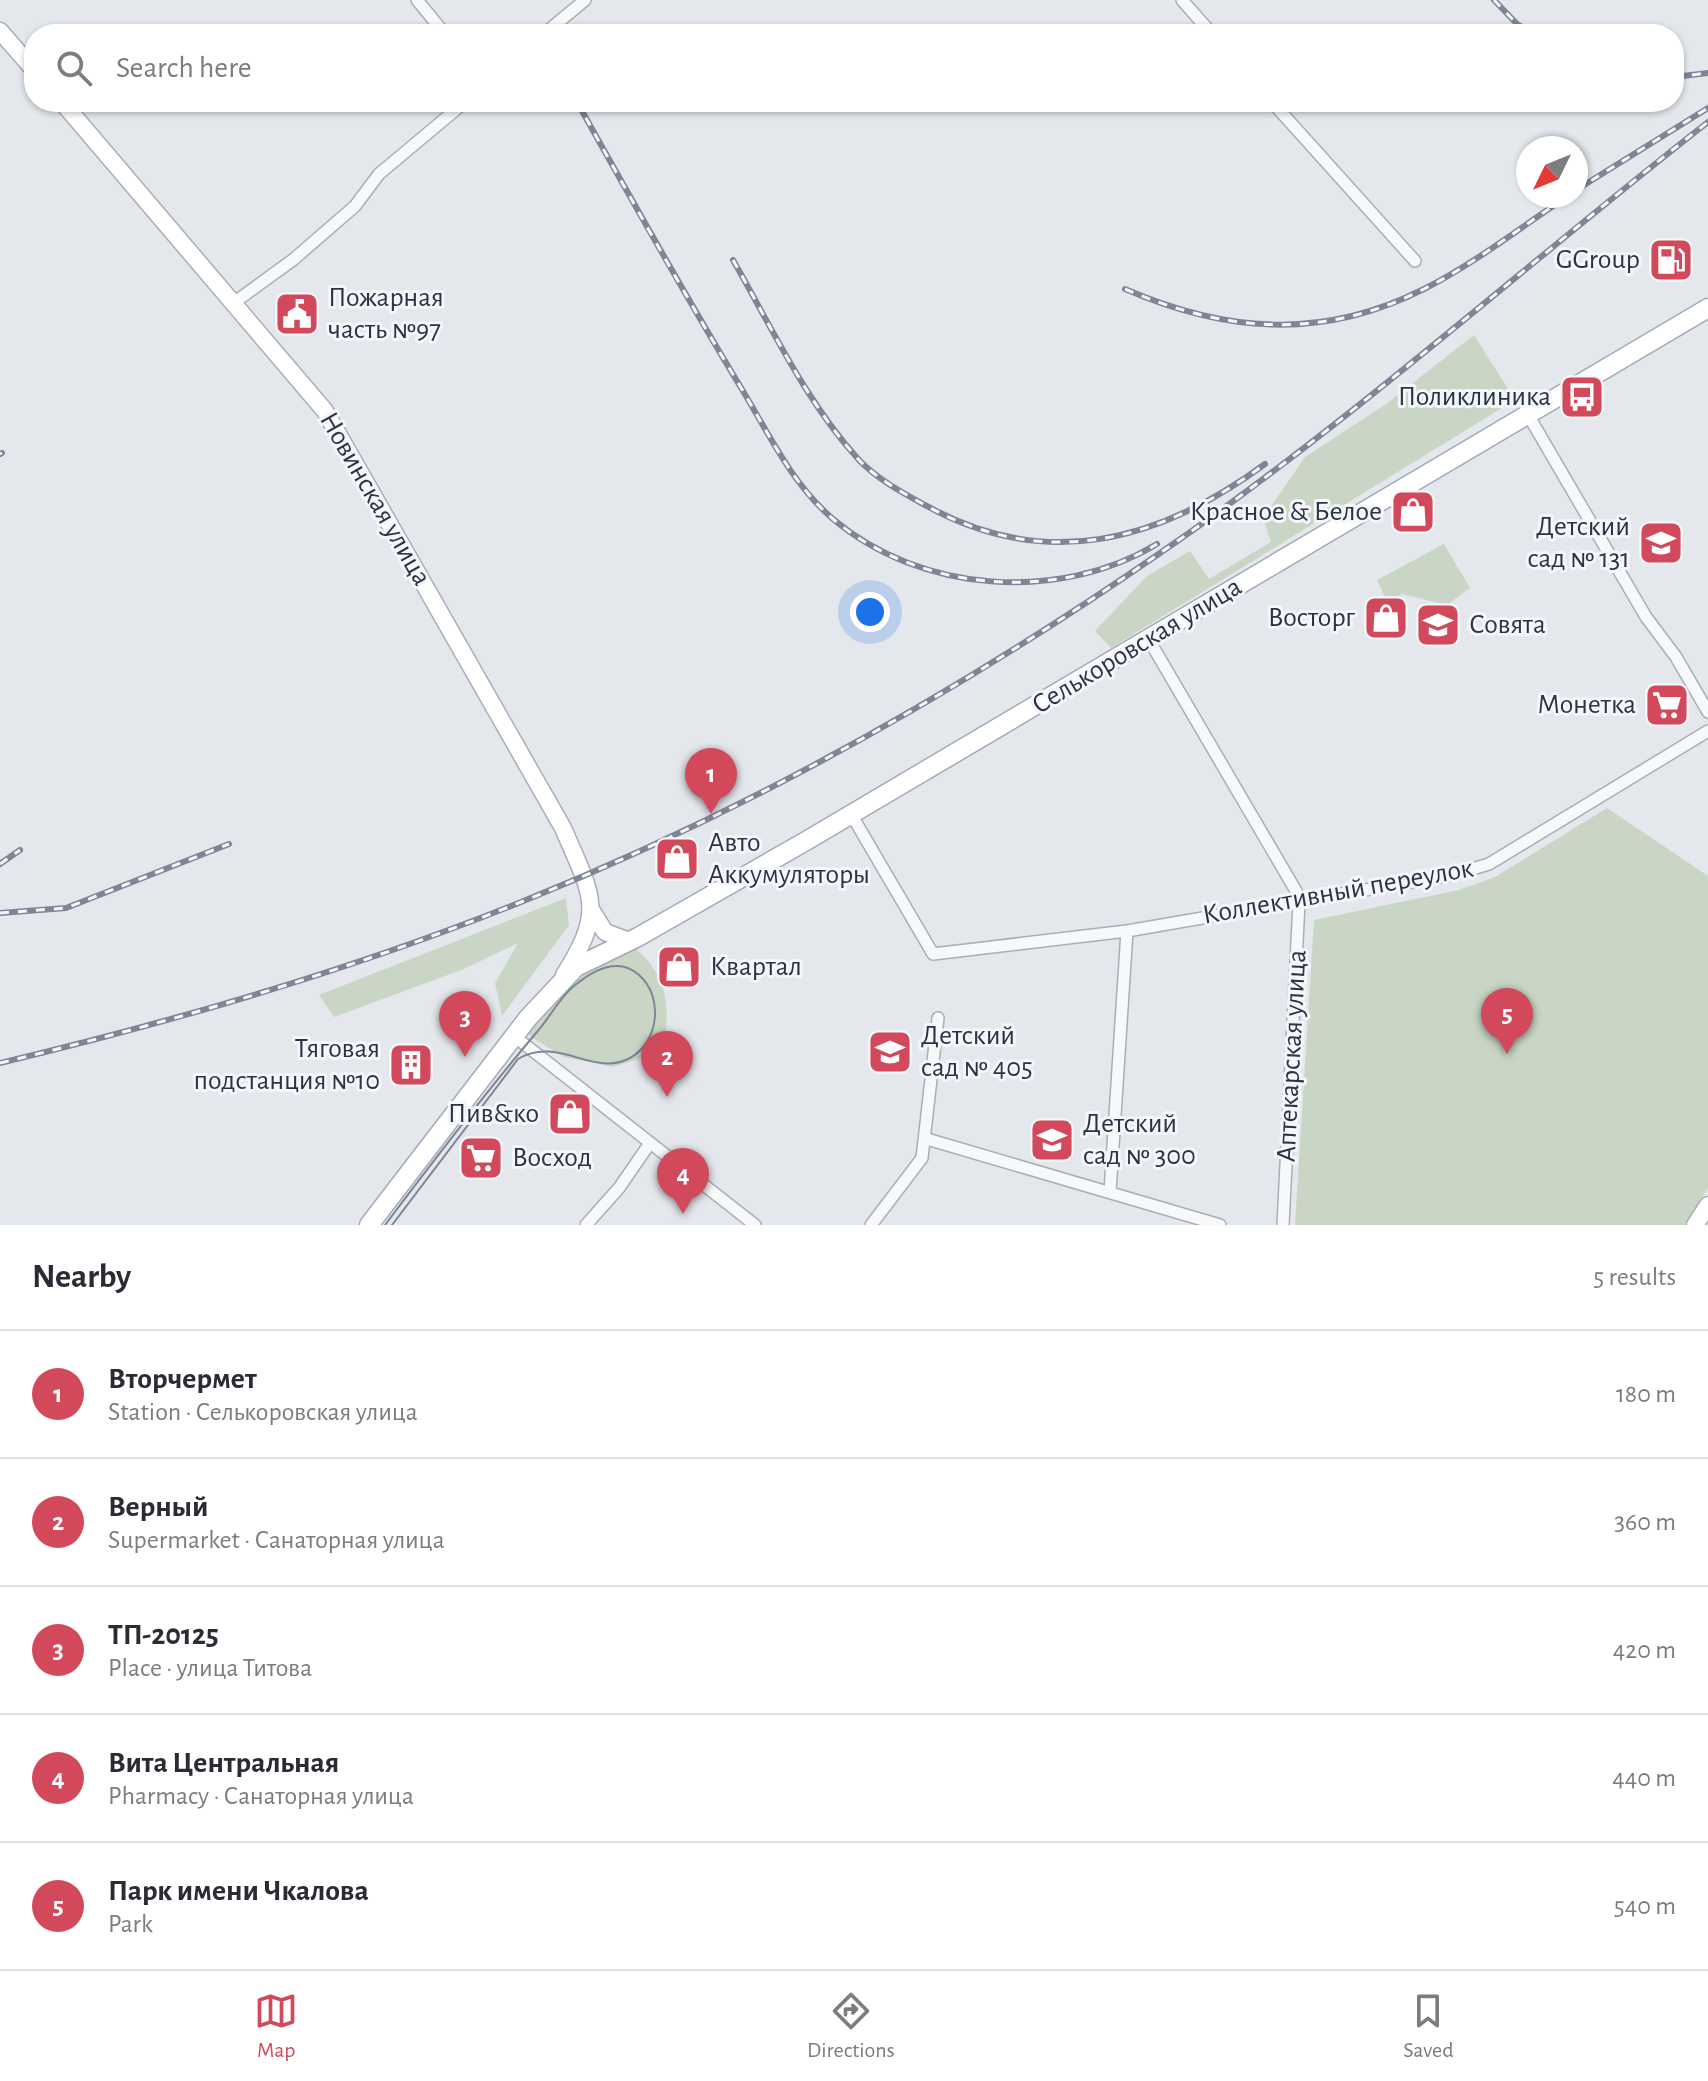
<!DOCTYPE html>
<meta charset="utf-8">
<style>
body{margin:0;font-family:"Alegreya Sans",sans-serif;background:#f7f7f7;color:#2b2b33}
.compass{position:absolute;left:1516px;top:136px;width:72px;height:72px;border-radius:50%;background:#fff;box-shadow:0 2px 6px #0004;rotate:227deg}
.you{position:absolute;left:870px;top:612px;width:28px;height:28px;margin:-20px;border:6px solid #fff;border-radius:50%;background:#1a73e8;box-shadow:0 0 0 12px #1a73e833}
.badge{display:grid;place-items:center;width:52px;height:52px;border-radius:50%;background:#d1495b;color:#fff;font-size:26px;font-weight:700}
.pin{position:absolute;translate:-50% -66px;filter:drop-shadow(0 2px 4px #0008)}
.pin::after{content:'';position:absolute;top:42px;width:28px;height:24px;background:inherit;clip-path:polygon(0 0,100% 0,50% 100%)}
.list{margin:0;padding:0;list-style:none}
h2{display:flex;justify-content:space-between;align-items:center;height:104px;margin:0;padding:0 32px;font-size:34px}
h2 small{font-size:26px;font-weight:400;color:#7c7c81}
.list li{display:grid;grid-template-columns:52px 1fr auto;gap:24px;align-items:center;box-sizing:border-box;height:128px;padding:0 32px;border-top:2px solid #e1e1e2}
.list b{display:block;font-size:30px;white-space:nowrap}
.list p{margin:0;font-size:26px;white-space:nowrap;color:#7c7c81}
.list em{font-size:26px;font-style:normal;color:#7c7c81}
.icon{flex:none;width:44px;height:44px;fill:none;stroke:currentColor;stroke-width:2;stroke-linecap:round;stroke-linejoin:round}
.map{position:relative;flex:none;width:1708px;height:1225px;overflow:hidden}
.search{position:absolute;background:#fff;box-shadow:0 2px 6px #0004;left:24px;right:24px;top:24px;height:88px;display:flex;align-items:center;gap:20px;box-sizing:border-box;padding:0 28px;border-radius:32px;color:#7c7c81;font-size:30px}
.sheet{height:744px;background:#fff}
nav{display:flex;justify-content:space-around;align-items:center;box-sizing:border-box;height:112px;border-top:2px solid #e1e1e2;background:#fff;font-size:22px;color:#7c7c81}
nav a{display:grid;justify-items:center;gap:4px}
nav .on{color:#d1495b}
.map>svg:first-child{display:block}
.green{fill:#c9d6c5}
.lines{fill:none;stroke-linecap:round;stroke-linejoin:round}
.street-casing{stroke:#a9aeb7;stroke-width:14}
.secondary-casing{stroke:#a9aeb7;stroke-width:19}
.primary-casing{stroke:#a3abb8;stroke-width:21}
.street{stroke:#f7f8fa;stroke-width:11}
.secondary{stroke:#fff;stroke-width:16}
.primary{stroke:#fff;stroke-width:18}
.tram{stroke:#7d8696;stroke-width:2}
.rail-casing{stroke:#7d8696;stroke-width:6}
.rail{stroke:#f4f6f9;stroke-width:3;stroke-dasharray:9;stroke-linecap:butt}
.labels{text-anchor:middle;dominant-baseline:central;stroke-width:6;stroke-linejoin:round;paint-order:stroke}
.poi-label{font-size:28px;fill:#2b3445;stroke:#f4f6f9;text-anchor:end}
.street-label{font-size:28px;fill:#2b3445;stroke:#f4f6f9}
</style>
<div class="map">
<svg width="1708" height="1225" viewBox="0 0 1708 1225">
<rect width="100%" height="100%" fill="#e4e7ec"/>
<path class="green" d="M1474,335L1515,400L1111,648L1095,631L1147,576L1190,551L1209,579L1271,542L1263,518L1305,457L1386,404Z
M1444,544L1470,588L1447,605L1402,594L1390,600L1385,597L1377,580Z
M1607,808L1708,876V1188L1685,1225H1295L1314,920L1459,890L1495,877Z
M566,898L569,925L502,1016L495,983L518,943L464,969L334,1017L319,995Z
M635,948C669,977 672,1011 661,1052L613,1067L564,1057L531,1037L528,1033L577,976Z"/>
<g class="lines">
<g class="street-casing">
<path id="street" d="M417,0L445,34
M1182,0L1212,34
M544,34L585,0
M1272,102L1415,261
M235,302L294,259L355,206L379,174L465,102
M1527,413L1646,617L1676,657L1708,712
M1149,640L1296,891L1299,902L1283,1225
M851,814L933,954L1127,931L1452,875L1489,864L1708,731
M514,1036L755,1225
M927,1139L1220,1225
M1110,1192L1127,931
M586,1225L619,1188L650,1143
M871,1225L922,1158L938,1018"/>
</g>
<g class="secondary-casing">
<path id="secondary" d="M0,31L34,70
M62,102L325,411L563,828C592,896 606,909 564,975
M592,911L605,932L629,941
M1695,1225L1708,1205"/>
</g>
<g class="primary-casing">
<path id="primary" d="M369,1225L528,1018L576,967L638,937L806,841L1708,308"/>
</g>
<use href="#street" class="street"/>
<use href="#secondary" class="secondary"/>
<use href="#primary" class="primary"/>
<path class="tram" d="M385,1225C434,1160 483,1096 536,1033C549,1019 559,998 574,986C592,971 618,956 639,975C664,997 659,1042 630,1058C594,1078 558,1035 518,1059L392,1225"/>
<g class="rail-casing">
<path id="rail" d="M1494,0L1517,24L1533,34
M1674,77L1708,73
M577,102C630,197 683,292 740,386C768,432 791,483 833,519C921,593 1059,603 1157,544
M1576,190L1708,108
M733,260C772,328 806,402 859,460C877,479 903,493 925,505C1045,572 1159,542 1265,464
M1125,289C1227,333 1323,340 1424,289C1474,264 1521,227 1568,196
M0,454L2,453
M0,864L20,850
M0,913L66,908L229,844
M0,1063C176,1021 352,970 521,902C748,811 962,690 1163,551C1354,420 1526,264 1708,122"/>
</g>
<use href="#rail" class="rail"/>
</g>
<defs>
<g id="fuel-square" transform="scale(2.3)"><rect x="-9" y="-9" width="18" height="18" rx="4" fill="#d1495b" stroke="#f4f6f9"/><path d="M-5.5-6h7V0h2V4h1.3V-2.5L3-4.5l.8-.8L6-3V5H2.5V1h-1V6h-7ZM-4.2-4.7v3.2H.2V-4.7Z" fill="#fff"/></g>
<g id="civic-square" transform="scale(2.3)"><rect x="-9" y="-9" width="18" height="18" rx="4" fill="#d1495b" stroke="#f4f6f9"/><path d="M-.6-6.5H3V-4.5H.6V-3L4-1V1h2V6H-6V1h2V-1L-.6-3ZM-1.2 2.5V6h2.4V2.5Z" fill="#fff"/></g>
<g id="bus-square" transform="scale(2.3)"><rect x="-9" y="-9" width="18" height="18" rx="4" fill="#d1495b" stroke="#f4f6f9"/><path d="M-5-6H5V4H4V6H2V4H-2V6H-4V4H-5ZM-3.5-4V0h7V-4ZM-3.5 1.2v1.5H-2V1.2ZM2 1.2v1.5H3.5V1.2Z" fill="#fff"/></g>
<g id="shop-square" transform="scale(2.3)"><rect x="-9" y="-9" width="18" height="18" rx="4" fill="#d1495b" stroke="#f4f6f9"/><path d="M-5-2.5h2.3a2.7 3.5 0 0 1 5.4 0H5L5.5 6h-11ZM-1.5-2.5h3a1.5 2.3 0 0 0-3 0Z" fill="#fff"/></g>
<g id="school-square" transform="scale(2.3)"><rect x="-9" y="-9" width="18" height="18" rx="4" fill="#d1495b" stroke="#f4f6f9"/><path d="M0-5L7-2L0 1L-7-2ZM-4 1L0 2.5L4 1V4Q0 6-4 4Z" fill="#fff"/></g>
<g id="supermarket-square" transform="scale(2.3)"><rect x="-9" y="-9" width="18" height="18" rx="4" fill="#d1495b" stroke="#f4f6f9"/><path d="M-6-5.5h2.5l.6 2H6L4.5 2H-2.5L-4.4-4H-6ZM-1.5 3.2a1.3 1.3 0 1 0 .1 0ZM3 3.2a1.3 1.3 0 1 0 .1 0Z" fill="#fff"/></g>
<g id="building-square" transform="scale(2.3)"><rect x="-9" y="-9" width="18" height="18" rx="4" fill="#d1495b" stroke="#f4f6f9"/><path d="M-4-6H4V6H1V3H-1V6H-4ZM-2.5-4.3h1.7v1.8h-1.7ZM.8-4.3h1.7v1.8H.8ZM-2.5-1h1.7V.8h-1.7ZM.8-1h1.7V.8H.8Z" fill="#fff"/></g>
</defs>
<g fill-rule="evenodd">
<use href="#fuel-square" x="1671" y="260"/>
<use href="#civic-square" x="297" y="314"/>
<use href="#bus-square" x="1582" y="397"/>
<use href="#shop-square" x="1413" y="512"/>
<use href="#school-square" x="1661" y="543"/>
<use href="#shop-square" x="1386" y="618"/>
<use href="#school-square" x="1438" y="625"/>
<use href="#supermarket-square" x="1667" y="705"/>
<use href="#shop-square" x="677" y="859"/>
<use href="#shop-square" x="679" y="967"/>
<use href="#school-square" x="890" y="1052"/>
<use href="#building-square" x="411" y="1065"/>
<use href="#shop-square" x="570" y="1114"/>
<use href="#school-square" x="1052" y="1140"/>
<use href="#supermarket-square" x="481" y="1158"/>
</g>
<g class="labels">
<g class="poi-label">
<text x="1640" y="260">GGroup</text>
<text x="328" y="298" text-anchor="start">Пожарная<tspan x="328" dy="32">часть №97</tspan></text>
<text x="1551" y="397">Поликлиника</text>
<text x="1382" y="512">Красное &amp; Белое</text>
<text x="1630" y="527">Детский<tspan x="1630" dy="32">сад № 131</tspan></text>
<text x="1355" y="618">Восторг</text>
<text x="1469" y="625" text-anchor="start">Совята</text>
<text x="1636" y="705">Монетка</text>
<text x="708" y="843" text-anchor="start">Авто<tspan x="708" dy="32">Аккумуляторы</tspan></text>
<text x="710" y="967" text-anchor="start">Квартал</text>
<text x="921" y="1036" text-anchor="start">Детский<tspan x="921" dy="32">сад № 405</tspan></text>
<text x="380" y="1049">Тяговая<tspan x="380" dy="32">подстанция №10</tspan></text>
<text x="539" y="1114">Пив&amp;ко</text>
<text x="1083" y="1124" text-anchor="start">Детский<tspan x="1083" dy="32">сад № 300</tspan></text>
<text x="512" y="1158" text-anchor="start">Восход</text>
</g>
<g class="street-label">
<text transform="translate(375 499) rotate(60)">Новинская улица</text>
<text transform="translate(1137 646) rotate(-31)">Селькоровская улица</text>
<text transform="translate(1338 892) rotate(-10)">Коллективный переулок</text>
<text transform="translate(1292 1056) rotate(-87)">Аптекарская улица</text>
</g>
</g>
</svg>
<svg class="compass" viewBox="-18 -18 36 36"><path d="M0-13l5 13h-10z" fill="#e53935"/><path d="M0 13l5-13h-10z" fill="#7c7c81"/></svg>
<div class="you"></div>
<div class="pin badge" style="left:711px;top:814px">1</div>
<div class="pin badge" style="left:667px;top:1097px">2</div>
<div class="pin badge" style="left:465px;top:1057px">3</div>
<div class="pin badge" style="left:683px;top:1214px">4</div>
<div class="pin badge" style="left:1507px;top:1054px">5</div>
<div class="search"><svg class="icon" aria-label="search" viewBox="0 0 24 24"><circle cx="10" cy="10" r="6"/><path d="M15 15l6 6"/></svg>Search here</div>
</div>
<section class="sheet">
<h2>Nearby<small>5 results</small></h2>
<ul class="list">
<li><span class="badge">1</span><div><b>Вторчермет</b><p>Station · Селькоровская улица</p></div><em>180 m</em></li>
<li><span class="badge">2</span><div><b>Верный</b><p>Supermarket · Санаторная улица</p></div><em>360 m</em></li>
<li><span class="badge">3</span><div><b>ТП-20125</b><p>Place · улица Титова</p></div><em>420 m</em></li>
<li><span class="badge">4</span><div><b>Вита Центральная</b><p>Pharmacy · Санаторная улица</p></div><em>440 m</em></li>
<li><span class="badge">5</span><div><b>Парк имени Чкалова</b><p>Park</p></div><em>540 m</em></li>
</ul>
</section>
<nav>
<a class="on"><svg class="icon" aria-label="map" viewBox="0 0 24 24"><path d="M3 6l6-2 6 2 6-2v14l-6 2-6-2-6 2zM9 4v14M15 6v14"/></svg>Map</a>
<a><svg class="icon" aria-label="directions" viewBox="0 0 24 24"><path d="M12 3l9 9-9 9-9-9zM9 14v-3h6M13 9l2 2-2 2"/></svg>Directions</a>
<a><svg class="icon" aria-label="saved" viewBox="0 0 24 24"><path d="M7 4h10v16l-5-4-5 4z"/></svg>Saved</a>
</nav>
